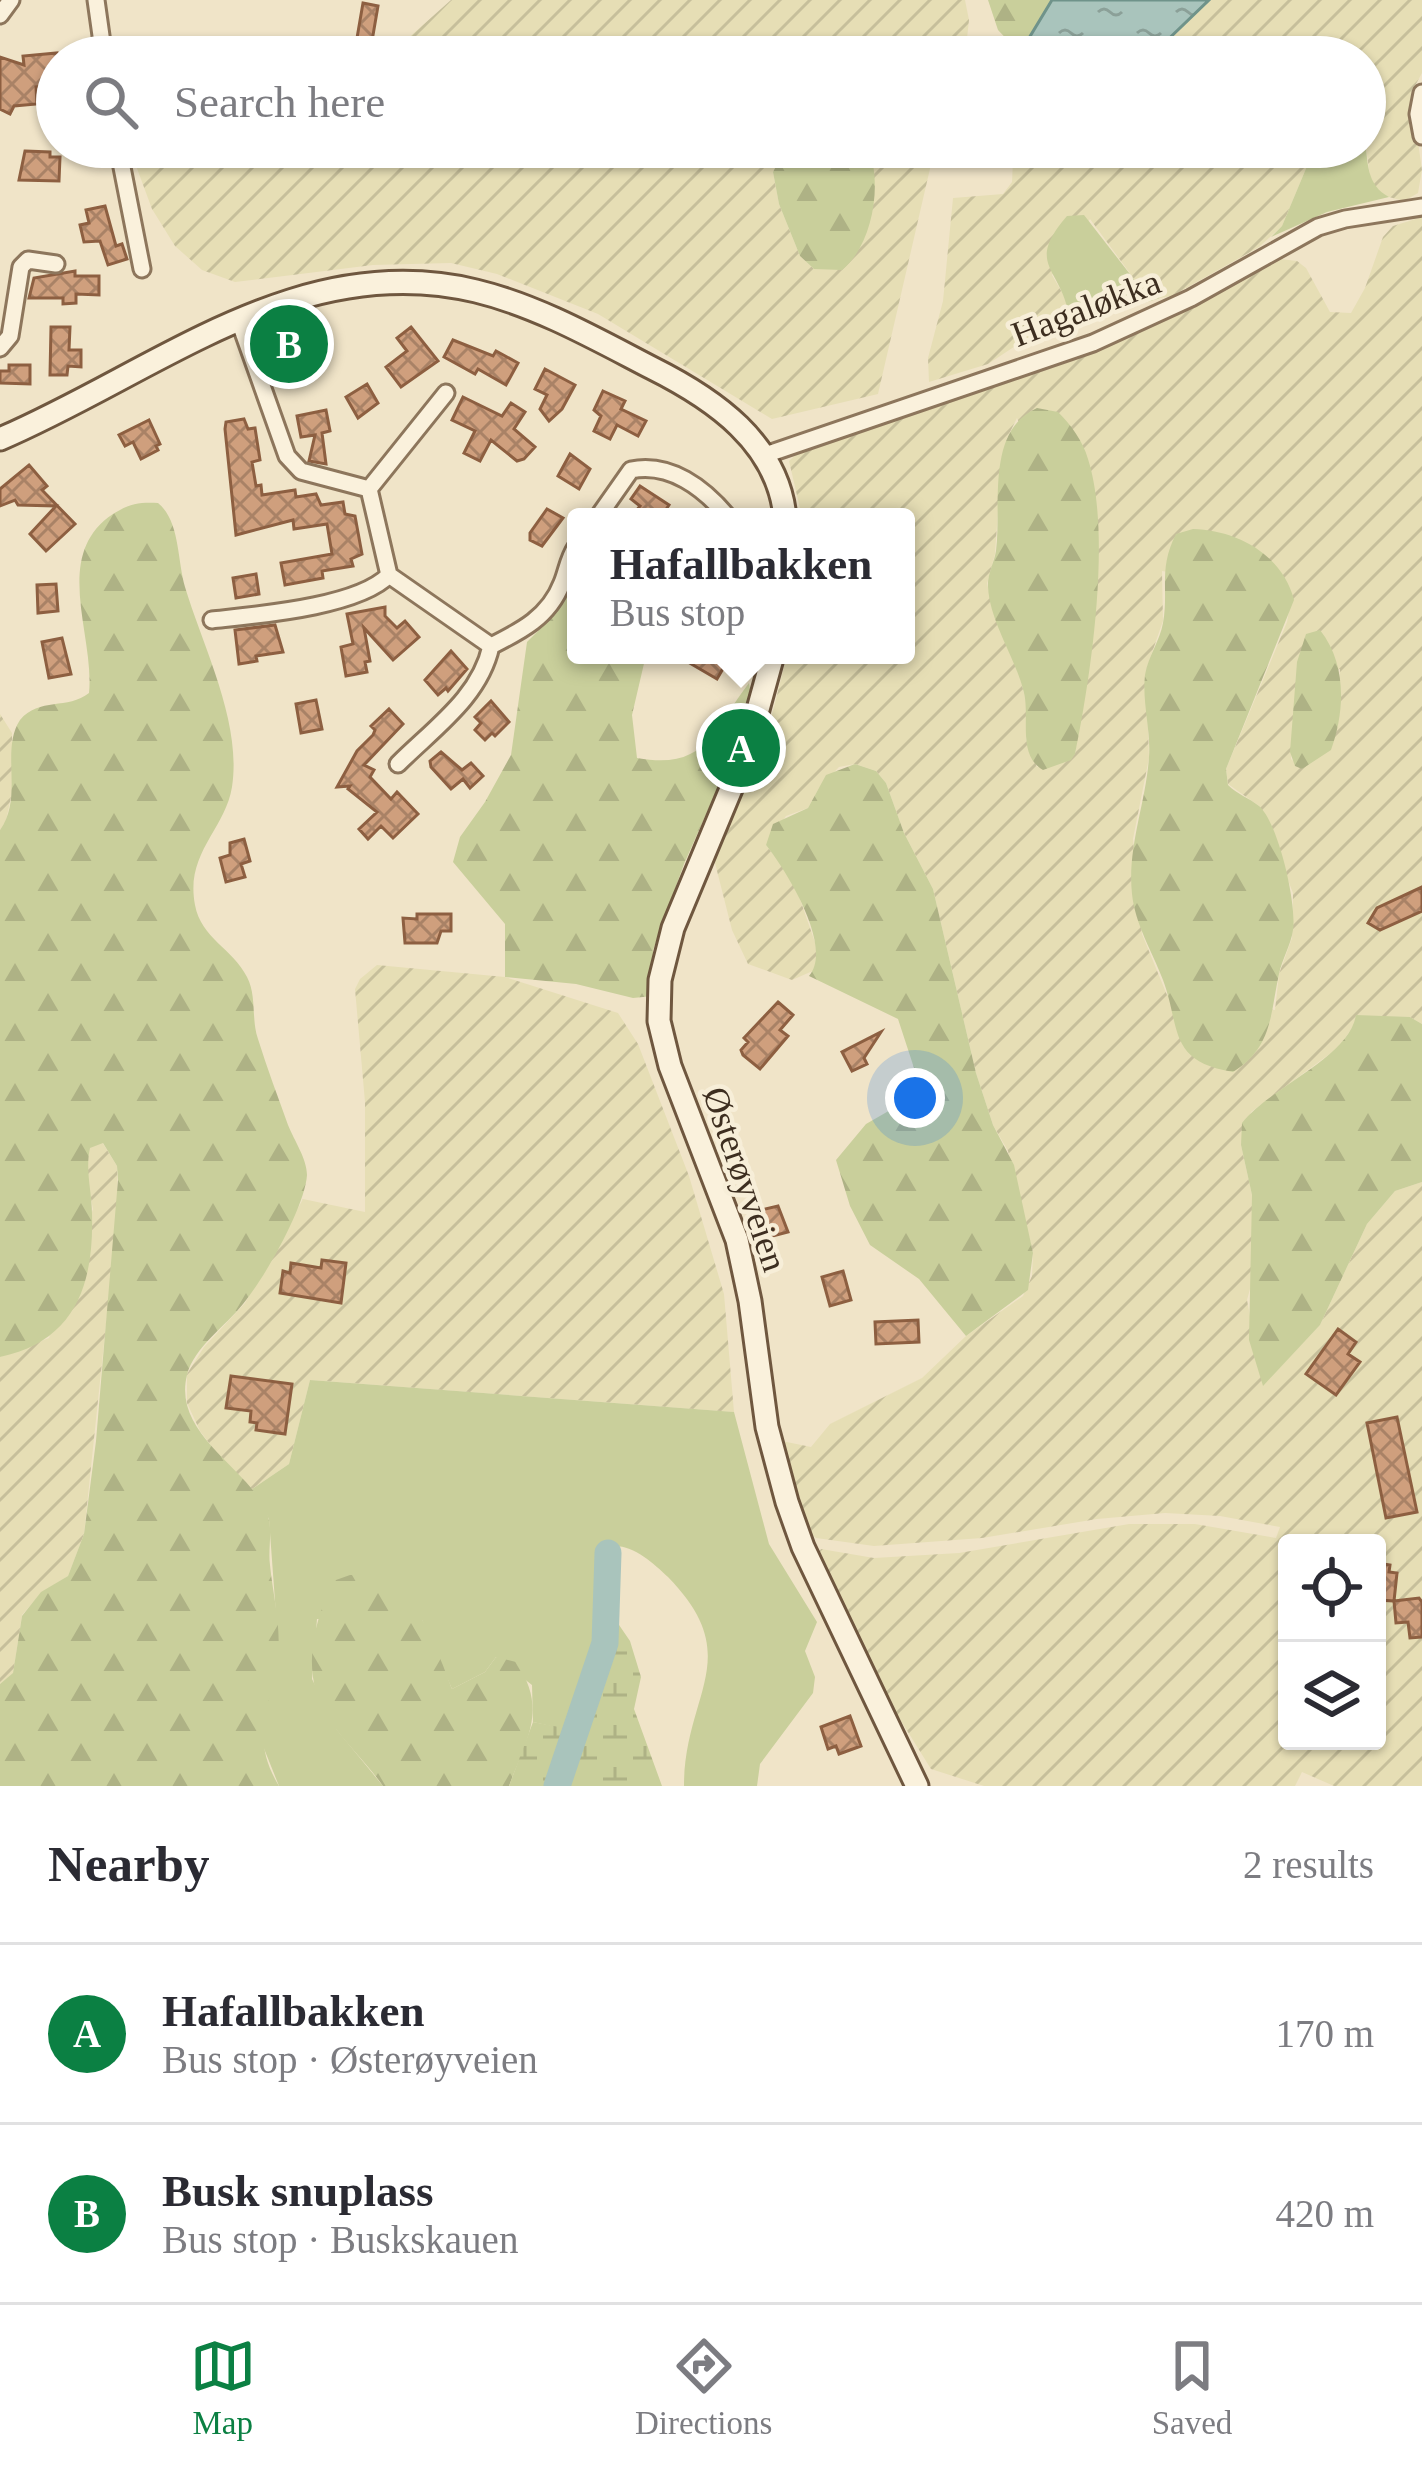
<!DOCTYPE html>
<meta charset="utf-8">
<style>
body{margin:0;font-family:"Times New Roman",serif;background:#f7f7f7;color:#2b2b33}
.controls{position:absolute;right:36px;bottom:36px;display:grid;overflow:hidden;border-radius:12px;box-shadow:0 3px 9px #0004}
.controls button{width:108px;height:108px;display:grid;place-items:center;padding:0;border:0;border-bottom:3px solid #e1e1e2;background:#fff;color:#2b2b33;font:60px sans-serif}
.you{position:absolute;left:915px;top:1098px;width:42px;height:42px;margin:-30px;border:9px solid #fff;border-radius:50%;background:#1a73e8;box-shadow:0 0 0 18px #1a73e833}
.badge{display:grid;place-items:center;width:78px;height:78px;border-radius:50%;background:#0b8043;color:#fff;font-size:39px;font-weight:700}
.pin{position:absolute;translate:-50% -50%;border:6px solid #fff;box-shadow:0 3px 12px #0006}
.popup{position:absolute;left:567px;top:508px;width:348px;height:156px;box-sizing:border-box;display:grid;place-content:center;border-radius:12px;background:#fff;filter:drop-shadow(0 3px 9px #0005);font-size:39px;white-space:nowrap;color:#7c7c81}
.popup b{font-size:45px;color:#2b2b33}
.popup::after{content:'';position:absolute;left:50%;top:100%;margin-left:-24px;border:24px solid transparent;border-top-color:#fff}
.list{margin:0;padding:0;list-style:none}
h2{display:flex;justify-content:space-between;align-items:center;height:156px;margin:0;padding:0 48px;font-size:51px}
h2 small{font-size:39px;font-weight:400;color:#7c7c81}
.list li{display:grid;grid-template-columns:78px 1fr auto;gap:36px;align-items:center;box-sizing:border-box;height:180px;padding:0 48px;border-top:3px solid #e1e1e2}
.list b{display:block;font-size:45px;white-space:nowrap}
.list p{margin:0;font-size:39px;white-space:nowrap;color:#7c7c81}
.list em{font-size:39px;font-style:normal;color:#7c7c81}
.icon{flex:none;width:66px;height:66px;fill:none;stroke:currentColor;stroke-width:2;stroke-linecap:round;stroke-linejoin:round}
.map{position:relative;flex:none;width:1422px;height:1786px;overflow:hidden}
.search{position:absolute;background:#fff;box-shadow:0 3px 9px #0004;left:36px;right:36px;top:36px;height:132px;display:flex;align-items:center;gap:30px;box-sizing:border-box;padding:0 42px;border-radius:66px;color:#7c7c81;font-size:45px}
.sheet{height:516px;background:#fff}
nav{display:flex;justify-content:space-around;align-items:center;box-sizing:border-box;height:168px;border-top:3px solid #e1e1e2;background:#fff;font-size:33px;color:#7c7c81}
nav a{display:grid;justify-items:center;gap:6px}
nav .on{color:#0b8043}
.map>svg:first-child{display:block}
.farmland{fill:url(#farmland-furrows);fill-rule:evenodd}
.green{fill:#c9cf9b}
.forest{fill:url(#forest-firs)}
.wetland{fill:url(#wetland-marsh)}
.water{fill:url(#water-ripples);stroke:#6f938a;stroke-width:3}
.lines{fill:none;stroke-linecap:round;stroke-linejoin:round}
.river{stroke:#a9c4bc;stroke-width:27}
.building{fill:url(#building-cross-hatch);stroke:#8d5f41;stroke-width:3}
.street-casing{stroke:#8d765c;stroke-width:21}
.secondary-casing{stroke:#6f573f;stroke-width:27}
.street{stroke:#faf1dc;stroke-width:15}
.secondary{stroke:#faf1dc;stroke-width:21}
.labels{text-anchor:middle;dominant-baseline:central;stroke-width:9;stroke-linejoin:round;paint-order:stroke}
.street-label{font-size:36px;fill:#3d2e20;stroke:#f7eed8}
</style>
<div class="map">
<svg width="1422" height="1786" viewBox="0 0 1422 1786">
<defs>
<pattern id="farmland-furrows" width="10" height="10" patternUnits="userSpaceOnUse" patternTransform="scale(3)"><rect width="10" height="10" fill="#e6deb5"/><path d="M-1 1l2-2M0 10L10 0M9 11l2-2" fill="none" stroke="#c6bf9b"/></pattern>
<pattern id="forest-firs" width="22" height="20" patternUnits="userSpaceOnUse" patternTransform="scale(3)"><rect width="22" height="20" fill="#c9cf9b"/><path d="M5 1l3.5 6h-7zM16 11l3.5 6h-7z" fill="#aeb285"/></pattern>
<pattern id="wetland-marsh" width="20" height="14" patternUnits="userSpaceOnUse" patternTransform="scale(3)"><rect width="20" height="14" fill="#c9cf9b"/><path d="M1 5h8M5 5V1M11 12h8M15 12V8" fill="none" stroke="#aeb285"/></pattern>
<pattern id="water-ripples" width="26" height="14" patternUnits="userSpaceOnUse" patternTransform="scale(3)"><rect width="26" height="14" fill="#a9c4bc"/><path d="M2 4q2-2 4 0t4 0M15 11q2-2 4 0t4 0" fill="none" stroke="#8ba098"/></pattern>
<pattern id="building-cross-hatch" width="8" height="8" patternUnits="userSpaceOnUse" patternTransform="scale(3)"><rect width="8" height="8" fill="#cf9f7d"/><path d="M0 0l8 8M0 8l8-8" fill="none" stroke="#a98266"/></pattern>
</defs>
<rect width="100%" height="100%" fill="#f0e4c8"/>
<path class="farmland" d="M451,0H965L969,20L965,57H387Z
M1210,0H1422V73L1411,93L1422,170L1418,193L1404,201L1389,197L1376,191L1370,177L1365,139V57H1152Z
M136,147H786L773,172L779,204L800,256L814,269L873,159L868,147H935L878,394L772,419L598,314L497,274L451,263L373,265L235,282L202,270L175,246L152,209L135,163Z
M1008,147H1315L1282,226L1259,247L1172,296L1160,298L1140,287L1090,219L1052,275L1067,301L1069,316L1063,329L1032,335L988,364L929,382L928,358L943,301L953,198L1003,194L1012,182L1013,160Z
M1422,217V1024L1410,1017L1356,1022L1339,1047L1251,1112L1241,1145L1252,1195L1253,1278L1247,1300L1263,1385L1320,1325L1367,1224L1395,1191L1422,1182V1786H1334L1302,1772L1295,1786H984L931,1769L873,1676L816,1557L821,1549L874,1558L959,1553L1129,1524H1195L1276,1538L1280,1527L1220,1516L1165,1513L1097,1519L982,1538L874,1546L816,1538L805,1529L792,1497L782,1441L811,1447L830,1424L922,1378L966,1336L1023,1296L1032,1276L1033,1253L1008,1151L993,1125L976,1073L933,889L904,833L886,783L876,771L855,764L839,767L819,788L808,808L786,816L766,845L793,879L817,948L815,970L792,980L748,964L732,930L715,863L717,848L763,751L787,655H906V517H802L789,461L805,446L947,400L1280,259L1297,261L1306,268L1330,312L1351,313L1365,288L1383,237L1393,226ZM1017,418L1096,603L1075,754L1037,767L1026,740V702L1019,672L995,614L987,584L995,554L1001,467L1007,438ZM1162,571L1292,593L1287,622L1226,769L1228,784L1259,806L1293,893L1292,938L1279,974L1275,1010L1167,995L1142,934L1133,839L1149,758L1146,670L1163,621ZM1340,669L1337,729L1302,769L1291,759L1296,684ZM1287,1543H1377V1741H1287Z
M0,714L12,733V792L6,821L0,830Z
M377,965L505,977L618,1013L638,1044L689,1176L724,1294L734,1412L310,1380L289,1464L252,1489L228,1468L200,1431L187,1403V1374L204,1347L245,1303L303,1199L365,1212V1102L355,989L360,979Z
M102,1142L117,1166L118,1210L84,1534L68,1576L41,1593L22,1615L13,1674L0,1684V1357L49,1338L93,1209L87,1178L89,1148Z"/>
<path class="green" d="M1365,139C1368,162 1366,185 1389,197L1327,212L1271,237L1282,226L1315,147H1365Z
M1084,215L1140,287L1160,298L1063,329L1069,315C1060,266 1025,265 1067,216Z
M310,1380L734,1412L769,1544L817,1622L805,1651L815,1677L813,1693L760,1764L757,1786H684C684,1693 747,1658 668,1577C653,1563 634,1545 613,1546L598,1647L564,1729L533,1722L532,1685L496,1657L485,1672L452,1689L422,1620L317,1619L312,1679L337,1730L383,1786H279L263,1746V1716L278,1642L269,1519L252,1489L289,1464Z"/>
<path class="forest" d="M988,0H1052L1020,53L998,30Z
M786,147H868C883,183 873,245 842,270L814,269L800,256L779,204L773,172Z
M1037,408L1058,412C1071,425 1083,441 1088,459C1112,534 1091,676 1075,754L1071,760L1043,770C1017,755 1030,718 1024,693C1016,658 990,623 988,587C987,575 994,563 996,551C1002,505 985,431 1037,408Z
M158,503C180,521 177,559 185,587C203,647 242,722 232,787C225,830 185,853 195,905C201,938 233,949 247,977C257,996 251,1019 258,1039C267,1068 278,1097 288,1125C294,1140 307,1159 307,1175C305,1207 264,1279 243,1304C226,1326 194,1347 187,1375C171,1438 259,1473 269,1520C272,1534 268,1551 270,1565C273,1596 281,1624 278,1655C272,1707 248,1735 279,1786H0V1684L13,1673L22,1616L41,1592L68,1576L84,1534L96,1441L118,1180L117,1166L103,1143L90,1148C85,1171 92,1191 92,1214C94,1285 75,1341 0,1357V830C24,797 0,750 20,720C39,697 68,710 89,693C95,635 51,555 113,514C129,504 139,502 158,503Z
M1193,529C1237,530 1283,555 1294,600L1226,769L1228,785C1237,794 1249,798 1259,806C1278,822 1297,904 1293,930C1291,945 1282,959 1279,974C1270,1014 1273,1047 1233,1072C1167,1061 1181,1028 1163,980C1152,951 1135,924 1132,894C1127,847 1146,803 1149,757C1151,730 1142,703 1145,675C1148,656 1160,641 1163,623C1169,589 1158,569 1176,534Z
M576,572V655H646L632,715L637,758C706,770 711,733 749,683L753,708L684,864L653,950V996L633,998L576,984L505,977V924L453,862L460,837L485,802L511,755L527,642L548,621Z
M1320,630C1347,664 1345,711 1331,750L1302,769L1295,766L1290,752L1297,662L1306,634Z
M855,764L876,771L886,783L904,833L933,889L976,1073L993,1125L1014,1165L1033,1253L1028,1290L966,1336L919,1279L870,1245L850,1206L836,1160L866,1124L899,1105L916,1074L898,1019L809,976C834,947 786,870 766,845L773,824L808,808L826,775Z
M1356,1015L1410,1017L1422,1024V1182L1395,1191L1367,1224L1320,1325L1263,1386L1249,1340L1252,1195L1241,1145L1242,1123C1270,1087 1349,1058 1356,1015Z
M350,1575C363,1575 377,1574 389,1579C416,1593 442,1661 452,1689L485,1672L496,1657L516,1662C548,1709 527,1738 509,1786H383C367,1763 346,1744 330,1721C300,1678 311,1622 336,1580Z"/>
<path class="wetland" d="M602,1621L617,1622L630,1641L641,1677L634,1709L662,1786H509L533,1722L564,1728L598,1647Z"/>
<path class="water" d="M1052,0H1209L1155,52L1142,57H1025L1020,53Z"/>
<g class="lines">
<path class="river" d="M557,1786L605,1643L608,1553"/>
</g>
<path class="building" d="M363,3L378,6L372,41L357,38Z
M57,53V86L36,87L37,104L14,106L10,114L0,109V57L24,65L23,56Z
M25,151L50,152V157H60L59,181L19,180Z
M105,206L116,246L122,244L127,259L108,265L100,241L84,242L80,225L89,223L86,210Z
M75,271V276H99V295L76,294V303L63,304V298H29L34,278Z
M51,327H70L69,350H81V367L68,366L67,375H50Z
M411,327L438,361L401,387L386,367L407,351L397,338Z
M453,340L493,356L496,351L518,363L506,385L478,369L475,374L444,357Z
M9,365H30V384L0,383V371H9Z
M545,369L575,385L562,409L549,421L540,409L547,395L535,389Z
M367,384L378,403L358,418L346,397Z
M603,391L625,401L621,409L646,421L638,436L617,425L610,439L594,431L601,416L594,410Z
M463,397L502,416L511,403L525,412L514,429L535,447L524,459L517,461L491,440L480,461L464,453L475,431L452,420Z
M326,410L330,431L322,433L326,464L309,461L315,435L301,437L297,416Z
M244,419L248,429L255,428L260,460L252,462L256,486L261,485L262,495L295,490L296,497L316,494L321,505L343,502L345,514L355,516L362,554L351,559L353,566L322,571L323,578L285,585L281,563L332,554L327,524L294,529L293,520L236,535L225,429L226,422Z
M149,420L160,444L156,446L158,450L141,459L133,442L125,446L119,435Z
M570,454L590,469L579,489L558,476Z
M29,465L47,486L42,490L75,524L46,551L30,534L56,506L18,505L15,500L0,506V489Z
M640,486L669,505L661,517H645L636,511L640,506L631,499Z
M547,509L563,518L542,546L530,540V533Z
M256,574L259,594L236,598L233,578Z
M56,584L58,611L38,613L37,585Z
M385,607V616L397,628L405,621L419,637L393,660L364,628L370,661L365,662L367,672L346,676L341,647L353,644L347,614Z
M275,625L283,652L256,656L257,661L239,664L235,630Z
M62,638L71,674L49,678L42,642Z
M451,651L467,669L448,691L446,688L438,695L425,680Z
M676,655H719L728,660L717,679Z
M316,700L322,729L301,733L296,704Z
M491,701L509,722L495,736L492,733L485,740L475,730L481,723L475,717Z
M389,709L403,724L364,765L374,770L370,777L391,799L397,792L418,814L393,838L381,826L368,839L359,829L377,812L348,789L350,786L337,787L357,751L373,735L375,730L371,726Z
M441,752L462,770L471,763L483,776L470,788L463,779L451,789L431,767L430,761Z
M244,839L250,861L241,864L245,877L226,882L220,858L230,855V843Z
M1422,887V911L1380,930L1368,923L1377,908Z
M417,914H451V931H441L437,943H405L403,918L417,919Z
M778,1002L793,1015L780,1030L788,1036L760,1069L743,1055L741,1050L748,1042L744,1038Z
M881,1032L864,1058L867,1064L852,1071L842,1052Z
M778,1206L788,1232L769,1237L761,1210Z
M322,1260L346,1263L341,1303L280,1293L283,1271L290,1273L291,1263L321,1268Z
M843,1271L851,1300L830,1306L822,1277Z
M918,1320L919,1342L876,1344L875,1322Z
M1338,1329L1356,1342L1348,1354L1360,1362L1336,1395L1306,1374Z
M231,1376L292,1384L285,1434L256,1430L257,1423L250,1422L251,1411L226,1408Z
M1397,1417L1417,1512L1386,1518L1367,1423Z
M1377,1563L1390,1565L1389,1572L1397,1573L1394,1601L1419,1598L1422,1602V1637L1410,1638L1408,1622L1396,1623L1394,1601L1377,1600Z
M850,1716L861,1746L839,1754L836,1746L828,1749L821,1727Z"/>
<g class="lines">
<g class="street-casing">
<path id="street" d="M96,0L104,57
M0,15L11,0
M1422,93L1418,114L1422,136
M118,147L142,269
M0,348L10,336L21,267L28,260L56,264
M765,455L1093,343L1191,298L1318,227L1345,219L1422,207
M369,489L446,393
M598,517L631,470C670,462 704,488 728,517
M389,575L491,646C521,631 549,617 562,583C567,571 568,559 576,547
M212,620C257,615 358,607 389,575L369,489L301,471L287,456L238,318
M398,764C434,728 480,697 491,646"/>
</g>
<g class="secondary-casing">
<path id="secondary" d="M0,439C155,373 298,248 476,291C538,306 596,339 652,368C714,399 778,443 785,517
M773,655L746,753L673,928L660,980L659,1021L670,1066L737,1240L750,1301L767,1427L787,1502L803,1547L917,1786"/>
</g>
<use href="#street" class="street"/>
<use href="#secondary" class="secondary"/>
</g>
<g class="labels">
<g class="street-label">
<text transform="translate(1086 308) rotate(-21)">Hagaløkka</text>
<text transform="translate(745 1179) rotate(71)">Østerøyveien</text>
</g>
</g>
</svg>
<div class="controls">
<button><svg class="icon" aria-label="locate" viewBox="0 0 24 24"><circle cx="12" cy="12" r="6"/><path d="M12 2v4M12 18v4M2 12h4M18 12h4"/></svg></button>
<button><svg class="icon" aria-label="layers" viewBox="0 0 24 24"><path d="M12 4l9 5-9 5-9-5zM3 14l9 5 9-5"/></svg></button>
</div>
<div class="you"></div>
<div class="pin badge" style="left:741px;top:748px">A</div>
<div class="popup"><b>Hafallbakken</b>Bus stop</div>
<div class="pin badge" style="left:289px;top:344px">B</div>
<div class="search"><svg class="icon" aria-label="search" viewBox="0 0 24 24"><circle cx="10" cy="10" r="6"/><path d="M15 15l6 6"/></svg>Search here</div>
</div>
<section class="sheet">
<h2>Nearby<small>2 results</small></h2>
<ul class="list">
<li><span class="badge">A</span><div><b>Hafallbakken</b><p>Bus stop · Østerøyveien</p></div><em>170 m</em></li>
<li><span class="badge">B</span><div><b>Busk snuplass</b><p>Bus stop · Buskskauen</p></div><em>420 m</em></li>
</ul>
</section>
<nav>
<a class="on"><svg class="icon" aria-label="map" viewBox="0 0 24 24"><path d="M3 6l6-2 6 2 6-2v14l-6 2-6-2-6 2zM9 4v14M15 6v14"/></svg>Map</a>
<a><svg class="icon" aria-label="directions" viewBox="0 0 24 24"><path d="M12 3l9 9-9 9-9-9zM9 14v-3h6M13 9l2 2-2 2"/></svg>Directions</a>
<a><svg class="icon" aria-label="saved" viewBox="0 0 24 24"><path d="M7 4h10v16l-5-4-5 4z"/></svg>Saved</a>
</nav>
